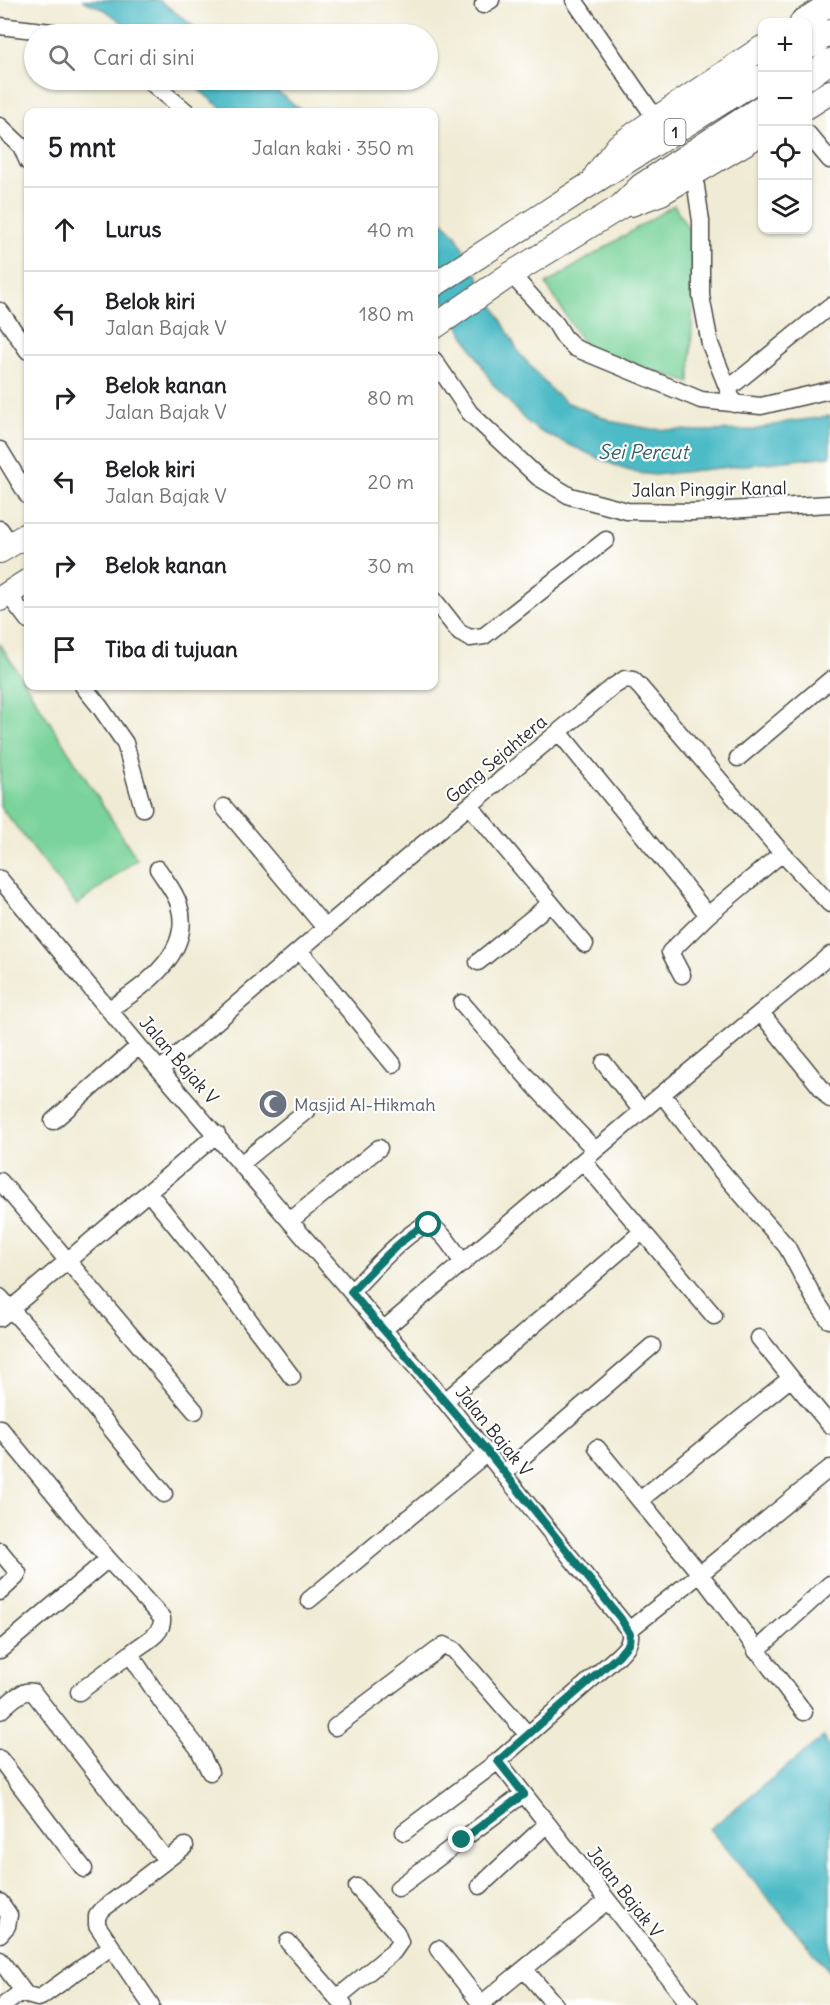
<!DOCTYPE html>
<html lang="id">
<meta charset="utf-8">
<style>
body{margin:0;font-family:Delius,sans-serif;background:#f6f6f6;color:#202124}
.controls{position:absolute;right:18px;top:18px;display:grid;overflow:hidden;border-radius:12px;box-shadow:0 2px 4px #0004}
.controls button{width:54px;height:54px;display:grid;place-items:center;padding:0;border:0;border-bottom:2px solid #e0e0e0;background:#fff;color:#202124;font:30px sans-serif}
.stop{position:absolute;width:18px;height:18px;margin:-14px;border:4px solid #0f766e;border-radius:50%;background:#fff}
.stop.end{background:#0f766e;border-color:#fff;box-shadow:0 2px 6px #0008}
.list{margin:0;padding:0;list-style:none}
h2{display:flex;justify-content:space-between;align-items:center;height:78px;margin:0;padding:0 24px;font-size:26px}
h2 small{font-size:20px;font-weight:400;color:#757577}
.list li{display:grid;grid-template-columns:39px 1fr auto;gap:18px;align-items:center;box-sizing:border-box;height:84px;padding:0 24px;border-top:2px solid #e0e0e0}
.list b{display:block;font-size:22px;white-space:nowrap}
.list p{margin:0;font-size:20px;white-space:nowrap;color:#757577}
.list em{font-size:20px;font-style:normal;color:#757577}
.icon{flex:none;width:33px;height:33px;fill:none;stroke:currentColor;stroke-width:2;stroke-linecap:round;stroke-linejoin:round}
.map{position:relative;flex:none;width:830px;height:2005px;overflow:hidden}
.search{position:absolute;background:#fff;box-shadow:0 2px 4px #0004;left:24px;top:24px;width:414px;height:66px;display:flex;align-items:center;gap:15px;box-sizing:border-box;padding:0 21px;border-radius:33px;color:#757577;font-size:22px}
.panel{position:absolute;background:#fff;box-shadow:0 2px 4px #0004;left:24px;top:108px;width:414px;height:582px;border-radius:12px}
.map>svg:first-child{display:block}
.green{fill:#79d39a;stroke:#527f62;stroke-width:1.5}
.water{fill:#4dbbc6;stroke:#3c7378;stroke-width:1.5}
.lines{fill:none;stroke-linecap:round;stroke-linejoin:round}
.minor-casing{stroke:#494844;stroke-width:19}
.highway-casing{stroke:#494844;stroke-width:26}
.minor{stroke:#fff;stroke-width:16}
.highway{stroke:#fff;stroke-width:24}
.route{stroke:#0f766e;stroke-width:8}
.labels{text-anchor:middle;dominant-baseline:central;stroke-width:4.5;stroke-linejoin:round;paint-order:stroke}
.shield{fill:#fff;stroke:#6b6b6b;stroke-width:1.5}
.shield-label{font-size:16px;font-weight:bold;fill:#2b2b2b}
.street-label{font-size:18px;fill:#2b2b2b;stroke:#fff}
.worship-label{font-size:18px;fill:#5b616d;stroke:#fff;text-anchor:start}
.water-label{font-size:20px;font-style:italic;fill:#375d61;stroke:#fff}
</style>
<div class="map">
<svg width="830" height="2005" viewBox="0 0 830 2005">
<rect width="100%" height="100%" fill="#fff"/>
<filter id="ink" filterUnits="userSpaceOnUse"><feTurbulence type="fractalNoise" baseFrequency=".0167" numOctaves="2"/><feDisplacementMap in="SourceGraphic" scale="12" xChannelSelector="R" yChannelSelector="G"/><feConvolveMatrix kernelMatrix="1 2 1 2 8 2 1 2 1" color-interpolation-filters="sRGB"/></filter>
<filter id="wash" filterUnits="userSpaceOnUse"><feTurbulence type="fractalNoise" baseFrequency=".008" numOctaves="4" result="noise"/><feDisplacementMap in="SourceGraphic" scale="24" xChannelSelector="R" yChannelSelector="G"/><feGaussianBlur stdDeviation="1.35" result="paint"/><feColorMatrix in="noise" values="0 0 0 0 0 0 0 0 0 0 0 0 0 0 0 0 0 1.4 0 .05"/><feComposite in="paint" operator="in"/></filter>
<g filter="url(#wash)">
<rect width="100%" height="100%" fill="#f0ebd4"/>
<path class="green" d="M674,205L695,240L690,383L586,348L546,284Z
M0,644L137,859L77,905L0,806Z"/>
<path class="water" d="M82,0H159L204,34H138L105,10Z
M187,80H262L304,112H226Z
M434,213L456,235L519,353L553,392L566,402L614,422L651,429L703,431L754,430L787,422L830,416V456L655,475L637,473L621,468L541,432L527,422L492,383L434,283Z
M823,1737L830,1747V1972L710,1829Z"/>
</g>
<g filter="url(#ink)">
<g class="lines">
<g class="minor-casing">
<path id="minor" d="M574,0L656,119
M483,5L491,0
M0,26L69,34
M148,80L187,112
M0,126L21,146L28,162
M808,134L830,160
M694,173L701,221V296L710,344L734,404
M511,274L556,324L564,337L575,348L701,400L761,406L830,390
M0,311L28,351
M434,360L470,413L538,477L570,496L627,511L693,512L830,504
M728,389L830,306
M0,450L28,496
M0,529L11,545
M8,594L28,620
M434,600L460,633L470,638L484,636L606,540
M83,686L100,707L125,743L143,808
M559,732L708,915L782,853
M738,758L830,680
M470,806L585,944
M224,807L326,929
M0,879L139,1046L445,1401L629,1630C633,1641 626,1648 619,1655L498,1761L690,2005
M300,951L393,1064
M478,962L551,903
M682,975L670,952L708,915
M462,1003L539,1091L595,1150
M109,1009C143,988 194,952 179,905C176,893 165,880 158,869
M761,1013L830,1099
M604,1063L642,1111
M160,1070L417,849L614,686L625,679L633,680L640,687L782,853L830,904
M662,1094L717,1166L787,1247L814,1298L829,1320
M53,1121L139,1046
M583,1161L714,1316
M242,1163L306,1111
M0,1181L195,1411
M149,1193L214,1273L292,1377
M290,1221L379,1148
M351,1292C374,1269 396,1242 424,1225C441,1226 454,1251 463,1263
M0,1297L42,1344L164,1494
M0,1318L217,1134
M383,1330L662,1094L830,955
M759,1338L791,1378
M445,1401L643,1231
M0,1428L108,1559L162,1618C164,1636 141,1643 130,1654L162,1702L198,1748L210,1772
M597,1448L700,1574L804,1712
M504,1473L652,1346
M640,1500L791,1378L830,1425
M0,1551L18,1573L16,1577L0,1592
M309,1600L488,1452
M629,1630L700,1574L830,1468
M0,1650L108,1559
M756,1651L830,1584
M79,1692L130,1654
M0,1711C9,1703 21,1689 33,1692L133,1821L149,1838L166,1860
M335,1727L444,1645L454,1650L528,1735
M0,1759L84,1869
M404,1832L498,1761
M480,1886L547,1824
M398,1888L523,1794
M0,1902L9,1915L7,1926L0,1934
M288,1942L337,1998
M438,1949L481,2004
M0,1960L26,1995
M525,1970L555,2005
M4,2005L20,1993L38,1998L41,1997L111,1947
M151,2005L97,1925V1916L103,1909L185,1846
M344,2005L337,1998L393,1952L400,1942L396,1932L357,1887
M480,2005L607,1901"/>
</g>
<g class="highway-casing">
<path id="highway" d="M802,22L830,4
M808,47L830,32
M808,77L830,61
M808,106L830,92
M596,175L618,146L656,119L762,48
M631,204L661,193L762,133
M434,285L587,186L762,77
M434,327L511,274L620,207L641,186L762,107
M0,551L28,534
M0,599L28,581"/>
</g>
<use href="#minor" class="minor"/>
<use href="#highway" class="highway"/>
</g>
</g>
<g class="lines" filter="url(#ink)">
<path class="route" d="M429,1225C410,1227 366,1277 351,1292L488,1452L621,1619L630,1634L629,1643L619,1655L498,1761L524,1794L462,1840"/>
</g>
<defs>
<g id="mosque-disc" transform="scale(1.5)"><circle r="9.5" fill="#6b7280" stroke="#fff"/><path d="M3.5-4.9A6 6 0 1 0 3.5 4.9A5 5 0 1 1 3.5-4.9Z" fill="#fff"/></g>
</defs>
<g fill-rule="evenodd">
<use href="#mosque-disc" x="273" y="1104"/>
</g>
<g class="labels">
<rect class="shield" x="664.5" y="119" width="21" height="26" rx="4.5"/>
<g class="shield-label">
<text x="675" y="132">1</text>
</g>
<g class="street-label">
<text transform="translate(709 489) rotate(-1)">Jalan Pinggir Kanal</text>
<text transform="translate(496 759) rotate(-40)">Gang Sejahtera</text>
<text transform="translate(179 1060) rotate(49)">Jalan Bajak V</text>
<text transform="translate(494 1431) rotate(51)">Jalan Bajak V</text>
<text transform="translate(625 1892) rotate(52)">Jalan Bajak V</text>
</g>
<g class="worship-label">
<text x="294" y="1104">Masjid Al-Hikmah</text>
</g>
<g class="water-label">
<text x="643" y="451">Sei Percut</text>
</g>
</g>
</svg>
<div class="controls">
<button>+</button>
<button>−</button>
<button><svg class="icon" aria-label="locate" viewBox="0 0 24 24"><circle cx="12" cy="12" r="6"/><path d="M12 2v4M12 18v4M2 12h4M18 12h4"/></svg></button>
<button><svg class="icon" aria-label="layers" viewBox="0 0 24 24"><path d="M12 4l9 5-9 5-9-5zM3 14l9 5 9-5"/></svg></button>
</div>
<div class="stop" style="left:429px;top:1225px"></div>
<div class="stop end" style="left:462px;top:1840px"></div>
<div class="search"><svg class="icon" aria-label="search" viewBox="0 0 24 24"><circle cx="10" cy="10" r="6"/><path d="M15 15l6 6"/></svg>Cari di sini</div>
<section class="panel">
<h2>5 mnt<small>Jalan kaki · 350 m</small></h2>
<ul class="list">
<li><svg class="icon" aria-label="ahead" viewBox="0 0 24 24"><path d="M12 20V5M6 11l6-6 6 6"/></svg><div><b>Lurus</b></div><em>40 m</em></li>
<li><svg class="icon" aria-label="left" viewBox="0 0 24 24"><path d="M17 20v-9H6M10 6l-5 5 5 5"/></svg><div><b>Belok kiri</b><p>Jalan Bajak V</p></div><em>180 m</em></li>
<li><svg class="icon" aria-label="right" viewBox="0 0 24 24"><path d="M7 20v-9h11M14 6l5 5-5 5"/></svg><div><b>Belok kanan</b><p>Jalan Bajak V</p></div><em>80 m</em></li>
<li><svg class="icon" aria-label="left" viewBox="0 0 24 24"><path d="M17 20v-9H6M10 6l-5 5 5 5"/></svg><div><b>Belok kiri</b><p>Jalan Bajak V</p></div><em>20 m</em></li>
<li><svg class="icon" aria-label="right" viewBox="0 0 24 24"><path d="M7 20v-9h11M14 6l5 5-5 5"/></svg><div><b>Belok kanan</b></div><em>30 m</em></li>
<li><svg class="icon" aria-label="arrive" viewBox="0 0 24 24"><path d="M6 21V4h12l-3 4 3 4H6"/></svg><div><b>Tiba di tujuan</b></div></li>
</ul>
</section>
</div>
